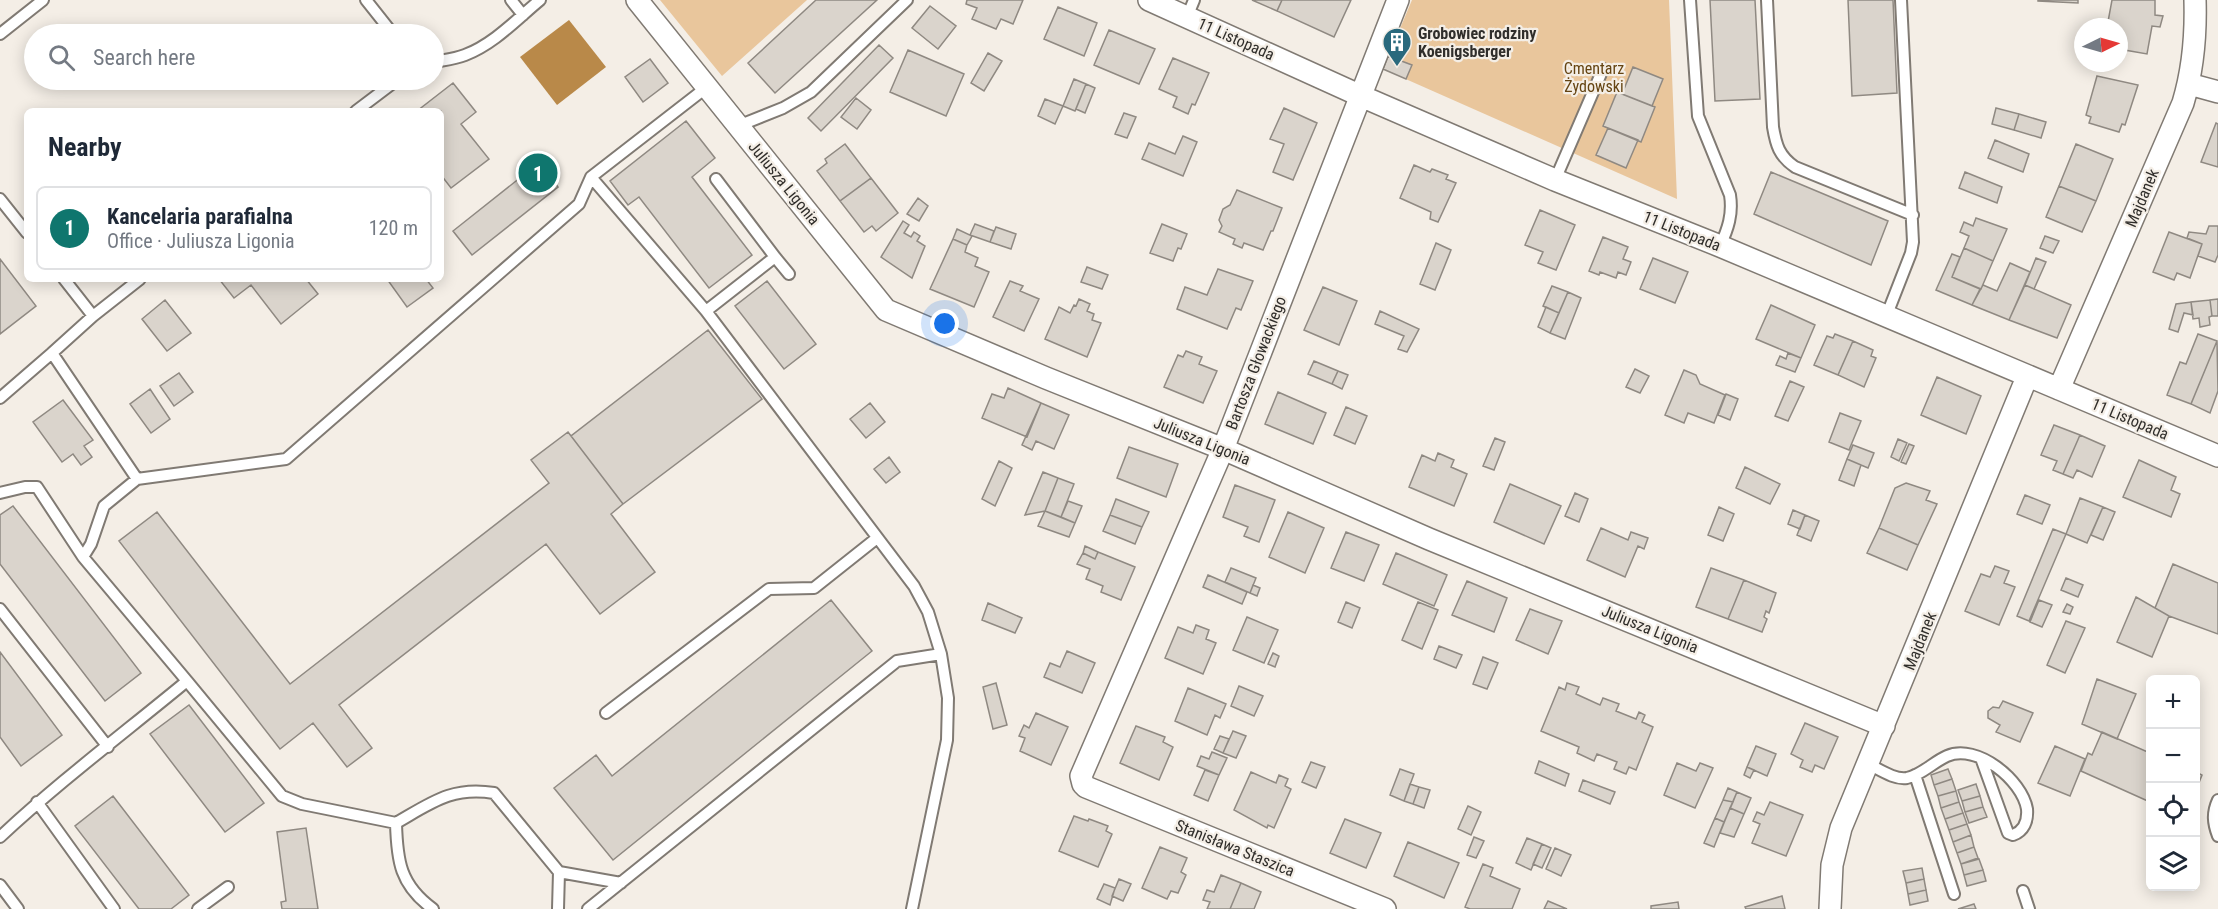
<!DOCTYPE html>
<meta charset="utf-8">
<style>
body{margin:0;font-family:"Roboto Condensed",sans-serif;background:#f6f6f7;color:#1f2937}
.controls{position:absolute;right:18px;bottom:18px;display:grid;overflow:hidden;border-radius:9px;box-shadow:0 3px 15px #0003}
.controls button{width:54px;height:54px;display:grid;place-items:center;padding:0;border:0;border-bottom:2px solid #e0e1e3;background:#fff;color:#1f2937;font:30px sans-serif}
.compass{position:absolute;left:2074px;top:18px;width:54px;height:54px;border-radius:50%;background:#fff;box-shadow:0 3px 15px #0003;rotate:85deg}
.you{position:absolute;left:945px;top:324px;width:21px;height:21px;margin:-15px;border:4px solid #fff;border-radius:50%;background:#1a73e8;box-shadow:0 0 0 9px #1a73e833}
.badge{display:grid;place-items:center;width:39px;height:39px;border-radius:50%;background:#0f766e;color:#fff;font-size:20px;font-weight:700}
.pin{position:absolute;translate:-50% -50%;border:3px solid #fff;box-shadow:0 2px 6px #0006}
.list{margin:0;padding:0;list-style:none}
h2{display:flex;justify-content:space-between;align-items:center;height:78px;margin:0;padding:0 24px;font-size:26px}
h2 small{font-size:20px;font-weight:400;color:#747a83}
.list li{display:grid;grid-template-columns:39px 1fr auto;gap:18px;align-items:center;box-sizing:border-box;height:84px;margin:0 12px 12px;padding:0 12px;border:2px solid #e0e1e3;border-radius:9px}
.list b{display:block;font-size:22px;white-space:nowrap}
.list p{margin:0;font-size:20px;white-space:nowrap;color:#747a83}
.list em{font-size:20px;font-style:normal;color:#747a83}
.icon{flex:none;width:33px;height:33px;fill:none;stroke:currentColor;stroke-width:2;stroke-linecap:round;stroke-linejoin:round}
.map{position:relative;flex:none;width:2218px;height:909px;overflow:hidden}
.search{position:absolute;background:#fff;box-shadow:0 3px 15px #0003;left:24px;top:24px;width:420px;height:66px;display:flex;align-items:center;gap:15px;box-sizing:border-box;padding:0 21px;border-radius:33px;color:#747a83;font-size:22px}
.panel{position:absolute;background:#fff;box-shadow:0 3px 15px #0003;left:24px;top:108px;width:420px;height:174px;border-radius:9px}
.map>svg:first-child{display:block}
.green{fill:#e9c69c}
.water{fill:#b98949}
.building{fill:#dad4cc;stroke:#8f8982;stroke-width:1.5}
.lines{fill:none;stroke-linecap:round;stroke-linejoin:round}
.service-casing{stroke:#807a73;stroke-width:14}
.minor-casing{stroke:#807a73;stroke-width:24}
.service{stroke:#fff;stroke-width:10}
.minor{stroke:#fff;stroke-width:21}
.labels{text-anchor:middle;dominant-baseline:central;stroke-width:4.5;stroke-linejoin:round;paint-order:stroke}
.poi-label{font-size:16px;font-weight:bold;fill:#302e2b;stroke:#f4eee6;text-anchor:start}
.street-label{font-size:16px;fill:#302e2b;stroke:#f4eee6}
.park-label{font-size:16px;fill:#654412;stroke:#f4eee6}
</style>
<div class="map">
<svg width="2218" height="909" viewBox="0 0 2218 909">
<rect width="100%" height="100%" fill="#f4eee6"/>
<path class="green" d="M660,0H807L722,76Z
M1412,0H1669L1677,199L1383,69Z"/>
<path class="water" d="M569,20L606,67L557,105L520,57Z"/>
<path class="building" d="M816,0H877L775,93L748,63Z
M967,0H1023L1013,24L1001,19L996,29L972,19L977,8L966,4Z
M1252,0H1282L1277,11Z
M1282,0H1351L1334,37L1277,11Z
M1710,0H1755L1760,99L1715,101Z
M1848,0H1893L1897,93L1852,96Z
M2038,0H2078V3L2038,1Z
M2112,0H2155V15L2163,16L2160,27L2152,26L2147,54L2119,49V27H2107Z
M930,6L956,26L938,49L912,28Z
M1058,7L1097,23L1084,56L1044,39Z
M1109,30L1155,49L1139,84L1094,65Z
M879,45L893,58L821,131L808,118Z
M908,50L964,74L946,116L890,92Z
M988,53L1002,61L984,91L971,83Z
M1388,56L1412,65L1406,79L1383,69Z
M1173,58L1209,73L1195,105L1192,104L1188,114L1173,107L1177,97L1159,89Z
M650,59L668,83L643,102L625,77Z
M1633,67L1663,79L1652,106L1622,94Z
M2097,76L2138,85L2125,125L2122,124L2119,132L2089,123L2091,117L2086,115Z
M1074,79L1086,84L1075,111L1063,106Z
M453,83L476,112L461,124L489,159L451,188L441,175V111H417Z
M1086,84L1095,88L1085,113L1076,109Z
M1617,92L1655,107L1641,142L1603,126Z
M856,98L871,110L857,129L841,117Z
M1045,99L1063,106L1055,124L1038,116Z
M1284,108L1317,123L1293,180L1273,172L1284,144L1270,139Z
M1996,108L2019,114L2014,130L1992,124Z
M1124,113L1136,117L1127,138L1115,134Z
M2019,114L2046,122L2041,138L2014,130Z
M686,121L715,158L692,177L752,255L709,288L639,197L628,205L610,181Z
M2216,123L2218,124V167L2201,162Z
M1608,128L1638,140L1626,168L1596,155Z
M1183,136L1197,142L1183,176L1142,159L1149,143L1175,154Z
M1995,140L2029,154L2023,172L1988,158Z
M845,144L871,178L840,201L817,171L827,163L825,159Z
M2076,144L2113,159L2096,201L2059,186Z
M540,162L558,187L472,255L453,231Z
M1414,165L1430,172L1432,169L1448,175L1446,179L1456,183L1438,222L1430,219L1431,212L1400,198Z
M1771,172L1888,221L1871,265L1754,214Z
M1965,172L2002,187L1997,203L1959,188Z
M871,178L898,213L876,231L872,226L864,232L840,201Z
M2059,186L2096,201L2082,232L2046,217Z
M1237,190L1282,208L1273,231H1271L1263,250L1244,243L1242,248L1233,244L1235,239L1219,232L1222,226L1219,220L1223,209L1230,205Z
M918,198L928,206L919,221L907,214Z
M1540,210L1575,225L1556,270L1538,263L1543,252L1525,245Z
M1976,218L2007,229L1993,261L1964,248L1969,236L1960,232L1964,222L1973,226Z
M903,221L909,225L904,233L911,237L914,232L920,236L917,241L925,246L912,278L881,257Z
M975,224L994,231L990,242L970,235Z
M1162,224L1187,234L1181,249L1178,248L1173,261L1150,253Z
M2209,226H2218V255L2215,262L2198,256L2202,244L2187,238L2189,232L2206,234Z
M996,227L1016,234L1011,249L990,242Z
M957,229L972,236L967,245L953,239Z
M2169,232L2202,244L2190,278L2177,273L2174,280L2153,272Z
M2045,236L2059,241L2053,253L2040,248Z
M1603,237L1628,247L1623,259L1631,262L1626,275L1618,272L1616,278L1600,272L1599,275L1589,271Z
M953,239L967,245L965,252L978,258L975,266L989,272L974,307L930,289Z
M1436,243L1451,250L1435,290L1420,284Z
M1964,248L1993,261L1981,289L1952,277Z
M1952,254L1960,257L1952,277L1980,289L1972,305L1936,290Z
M1653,258L1688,272L1675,303L1640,289Z
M2036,258L2046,262L2034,289L2025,285Z
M0,259L36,306L0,334Z
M2010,263L2030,272L2009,320L1972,305L1983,285L1997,291Z
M1087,267L1108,275L1102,289L1081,282Z
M1218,269L1253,281L1241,310L1236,308L1227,329L1177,309L1185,287L1207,295Z
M219,279H306L318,294L281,324L251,285L234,298Z
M387,279H426L433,288L407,307Z
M767,281L816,344L784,369L735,306Z
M1010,281L1023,286L1020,291L1039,299L1024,331L993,317Z
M2025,285L2071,305L2057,338L2009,320Z
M1552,286L1568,292L1559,313L1543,306Z
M1323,287L1357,301L1339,345L1304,330Z
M1568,292L1581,298L1565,339L1550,333Z
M1079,299L1090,304L1087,311L1094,314L1092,320L1101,323L1087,357L1045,339L1059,307L1070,313L1074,305L1076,306Z
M2218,299V316H2212L2210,300Z
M165,300L191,333L167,351L142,319Z
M2210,300L2212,316L2209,317L2210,325L2200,327L2199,318L2193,319L2191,302Z
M2191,302L2193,315L2184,313L2178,332L2169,329L2176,304Z
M1771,305L1815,325L1801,358L1756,339Z
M1546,307L1559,313L1550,333L1538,327Z
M1380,311L1419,329L1407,352L1398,349L1404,336L1375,324Z
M708,330L762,399L623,504L571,436Z
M1835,334L1853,341L1838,375L1814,365L1827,336L1833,338Z
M2198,334L2217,341L2191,404L2167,395L2180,362L2186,364Z
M1853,341L1873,350L1871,356L1876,358L1864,387L1838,375Z
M2217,341L2218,391L2210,413L2191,404Z
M1186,351L1202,357L1199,364L1217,371L1203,403L1164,387L1178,355L1183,357Z
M1788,353L1801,358L1795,372L1776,365L1780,356L1786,359Z
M1314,361L1338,371L1332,384L1308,374Z
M1635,369L1649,376L1640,393L1626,387Z
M1684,370L1696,375L1700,384L1725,395L1714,423L1688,413L1684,423L1665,415Z
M1338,371L1348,375L1342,389L1332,384Z
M179,373L193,392L174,406L160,386Z
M1937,377L1981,396L1966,434L1921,415Z
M1790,381L1804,387L1788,421L1775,416Z
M1008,388L1041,403L1027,437L982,418L992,394L1004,398Z
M150,389L170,419L151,433L130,404Z
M1278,392L1326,413L1313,444L1265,424Z
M1726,394L1738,399L1730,420L1718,415Z
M63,400L93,440L84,446L92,457L81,465L73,454L62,462L33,422Z
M870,403L885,422L866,438L850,419Z
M1041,403L1069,415L1054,449L1036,441L1032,450L1022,445Z
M1346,407L1367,416L1355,444L1334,435Z
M1840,413L1861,421L1849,450L1829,442Z
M2054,425L2080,435L2063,474L2053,470L2057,461L2041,455Z
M568,432L623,504L611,514L655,572L600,614L546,544L339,705L372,748L347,767L313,723L280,749L119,541L157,512L290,684L549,483L531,460Z
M2080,435L2105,446L2092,477L2077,470L2073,478L2063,474Z
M1495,438L1505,442L1494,470L1483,466Z
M1898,439L1907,443L1899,461L1891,457Z
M1909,444L1914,446L1906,464L1901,462Z
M1853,445L1874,453L1868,468L1847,459Z
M1129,447L1178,464L1166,497L1117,478Z
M1438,453L1454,460L1451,467L1467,474L1454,506L1409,487L1422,455L1435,461Z
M889,457L900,472L886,483L874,469Z
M1847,459L1861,465L1854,486L1839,480Z
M2139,460L2176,477L2171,490L2180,494L2171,517L2123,497Z
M999,461L1012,468L995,506L982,499Z
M1745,467L1780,484L1770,504L1736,488Z
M1043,472L1058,478L1045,511L1025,515Z
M1058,478L1074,484L1061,517L1045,511Z
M1906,483L1930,491L1926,500L1937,504L1918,545L1879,528L1895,488Z
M1510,484L1561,506L1544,544L1494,522Z
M1235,485L1275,500L1259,542L1244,536L1248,527L1223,517Z
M1575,493L1588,499L1579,522L1565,516Z
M2025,495L2050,505L2042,524L2017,514Z
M2080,498L2103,507L2087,543L2066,534Z
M1116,499L1149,512L1142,527L1110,515Z
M1068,501L1082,506L1075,523L1061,517Z
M13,506L141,673L105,701L0,564V515Z
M1719,507L1734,514L1723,541L1708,535Z
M2103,507L2115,512L2103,540L2091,535Z
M1793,510L1805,515L1800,529L1788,524Z
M1045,511L1075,523L1069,537L1038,526Z
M1288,512L1324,528L1305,573L1269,557Z
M1110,515L1142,527L1135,544L1103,531Z
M1805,515L1819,521L1811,541L1797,535Z
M1601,528L1628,540L1631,532L1648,538L1644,549L1638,546L1625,577L1587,560Z
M1879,528L1918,545L1907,570L1867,553Z
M2053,529L2066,534L2029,621L2017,616Z
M1346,532L1379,545L1364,581L1331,568Z
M1085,546L1098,552L1095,559L1083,553Z
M1098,552L1135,567L1121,600L1101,592L1103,586L1086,579L1090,569L1077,564L1083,553L1095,559Z
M1396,553L1447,575L1434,606L1383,584Z
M2173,564L2218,583V634L2169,616L2155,608Z
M1995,566L2009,571L2004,583L2015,587L1999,625L1965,611L1981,574L1990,577Z
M1231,568L1256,578L1250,593L1225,582Z
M1711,568L1744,580L1728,619L1696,607Z
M1208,575L1247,592L1242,604L1203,587Z
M2066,578L2083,585L2078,597L2061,590Z
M1744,580L1776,593L1769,613L1766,611L1764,617L1767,619L1762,632L1728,619Z
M1467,581L1507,598L1494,632L1452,615Z
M1253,585L1260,588L1257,596L1250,593Z
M2136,597L2169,616L2152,657L2117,642Z
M831,600L872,651L613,860L554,788L596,755L612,776Z
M2039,600L2052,605L2042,627L2030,622Z
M1346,602L1360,608L1352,628L1338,622Z
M1418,602L1438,610L1422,649L1402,640Z
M988,603L1022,618L1015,633L982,620Z
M2067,604L2073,607L2070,614L2063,612Z
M1530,609L1562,621L1548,654L1516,640Z
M1247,617L1278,630L1264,663L1233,650Z
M2066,621L2085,628L2065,673L2047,665Z
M1196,625L1209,630L1206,639L1216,643L1203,674L1165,658L1178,627L1193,633Z
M1439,646L1462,655L1456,668L1434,659Z
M1067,651L1095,663L1082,693L1044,677L1050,663L1060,667Z
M0,652L62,735L21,766L0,737Z
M1273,653L1279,656L1275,667L1268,664Z
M1483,657L1498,663L1487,689L1473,684Z
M2097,679L2136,694L2117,739L2082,724Z
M996,683L1007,725L993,729L983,687Z
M1567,683L1579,687L1576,694L1600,705L1603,698L1619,704L1616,711L1636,719L1639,712L1645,715L1642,722L1653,727L1636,770L1629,767L1626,774L1614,769L1617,762L1597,754L1594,761L1577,753L1579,747L1541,731L1559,687L1565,690Z
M1239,686L1263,696L1254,716L1231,706Z
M1188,688L1226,704L1220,718L1215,715L1207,735L1175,721Z
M2003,701L2033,713L2020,742L1996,732L2000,725L1988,718V711L1993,707L1999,708Z
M189,705L264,803L225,832L150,734Z
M1036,713L1068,727L1051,765L1020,751L1025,738L1019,736L1024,725L1029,728Z
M1805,723L1838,737L1824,769L1815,765L1812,772L1800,767L1803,760L1791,754Z
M1136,726L1165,737L1163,742L1173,747L1159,780L1120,763Z
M1233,731L1246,736L1236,758L1223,753Z
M2102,732L2150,753V802L2081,771L2088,753L2092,755Z
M1220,736L1229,739L1223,753L1214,749Z
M1756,746L1776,754L1767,776L1747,767Z
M2055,746L2085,759L2070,796L2038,783Z
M1212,752L1227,758L1219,775L1197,766L1201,756L1209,759Z
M1539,761L1569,774L1565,786L1535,773Z
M1311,762L1325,767L1316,788L1302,782Z
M1677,763L1696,771L1700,763L1713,768L1695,808L1664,795Z
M1747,767L1754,770L1750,778L1744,775Z
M1400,769L1414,774L1404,801L1390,795Z
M1948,769L1952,779L1934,785L1931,775Z
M1205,770L1219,775L1208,801L1194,795Z
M1251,772L1276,783L1279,775L1288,779L1285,786L1291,789L1274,828L1268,825L1267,828L1234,810Z
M2196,772L2202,775L2196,790Z
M1952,779L1956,791L1938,796L1934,785Z
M1583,780L1615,792L1610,804L1579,791Z
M1410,784L1419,787L1413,804L1404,801Z
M1976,784L1980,796L1962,801L1958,790Z
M1419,787L1430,790L1424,808L1413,804Z
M1728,788L1737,792L1733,802L1723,800Z
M1956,791L1959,802L1941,808L1938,796Z
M1737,792L1751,798L1744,814L1730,808Z
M113,796L189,895L171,909H139L75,826Z
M1980,796L1983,807L1965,812L1962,801Z
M1723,800L1733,802L1724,822L1715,818Z
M1770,802L1803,815L1786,856L1752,843L1760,824L1753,821L1757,812L1764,815Z
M1959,802L1963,813L1945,819L1941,808Z
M1468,806L1481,812L1471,835L1458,829Z
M1983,807L1987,817L1969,823L1965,812Z
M1730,808L1744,814L1734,837L1720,833Z
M1963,813L1967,824L1949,830L1945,819Z
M1074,816L1088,821L1089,819L1108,826L1106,831L1112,834L1098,867L1059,851Z
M1715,818L1724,822L1714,847L1704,843Z
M1345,819L1381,833L1366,868L1330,853Z
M1967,824L1971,835L1953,842L1949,830Z
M306,828L318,909H282L281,902L286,901L277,832Z
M1971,835L1974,847L1957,853L1953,842Z
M1474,837L1484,841L1476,858L1467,855Z
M1527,838L1542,844L1531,870L1516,863Z
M1408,842L1459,863L1444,898L1394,876Z
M1542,844L1551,848L1542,868L1533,864Z
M1160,847L1187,858L1181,872L1186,875L1178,893L1171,891L1167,899L1142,888Z
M1974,847L1978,858L1961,864L1957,853Z
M1555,848L1571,855L1561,876L1546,869Z
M1979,859L1983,870L1964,875L1961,864Z
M1483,864L1493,868L1490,876L1520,889L1512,909H1470L1465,907Z
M1922,868L1924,879L1906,883L1903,871Z
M1983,870L1986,881L1967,886L1964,875Z
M1221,875L1241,883L1230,909H1207L1210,902L1203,900L1207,890L1214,892Z
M1119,879L1131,884L1123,901L1112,896Z
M1924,879L1926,890L1908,894L1906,883Z
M1241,883L1261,892L1254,909H1230Z
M1104,884L1115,888L1110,905L1097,899Z
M1926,890L1928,901L1910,905L1908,894Z
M1782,896L1785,909H1746L1745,907Z
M1548,901L1567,909H1544Z
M1678,902L1679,909H1651V906Z
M1974,904L1976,909H1958Z"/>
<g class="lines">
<g class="service-casing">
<path id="service" d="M366,0L393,34
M511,0L523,15
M1690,0L1698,116L1730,195C1733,214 1728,229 1720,246
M1767,0L1773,127C1776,145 1779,156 1795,167L1913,215
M1187,17L1194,0
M0,34L43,0
M434,62C444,60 455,59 465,55C494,44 517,19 540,0
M356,111L397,80
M738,126L783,108L811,92L907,0
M1555,180L1603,69
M0,199L27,233
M775,257L789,274
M64,279L93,316
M706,311L775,257L716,179
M1886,317L1911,253L1913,242L1901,0
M0,398L52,353
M137,479L286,459L579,204L591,177L707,87
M0,493L25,487H37L83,557
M0,609L108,747
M187,681L282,796L302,804L396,823C431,803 452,786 494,793L559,872L621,883
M606,713L769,589L814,588L877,538
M1868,764C1879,769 1894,780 1907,778C1922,775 1933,762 1947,756C1977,743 2022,780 2027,809C2028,821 2024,831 2013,835L2008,833L1981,758
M1915,775L1954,894
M2218,800C2212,813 2213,823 2218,836
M37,802L114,909
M396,823C397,861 400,885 433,909
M0,837C59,782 124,733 187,681L83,557L91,544L104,506L137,479L52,353L93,316L140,279
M0,885L18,909
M2023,891L2029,909
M198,909L228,887
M558,909L559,872
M588,909L897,661L941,654L928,612L914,586L706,311L591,177
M912,909L947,740L948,698L941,654"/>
</g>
<g class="minor-casing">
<path id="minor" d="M637,0L886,310L1046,378L1223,449L1429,539L1884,726
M1149,0L1361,96L1555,180L1720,246L2218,456
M2189,84L2218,92
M2059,389L2183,103C2193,70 2196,34 2195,0
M1385,909L1086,787L1083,784L1081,776L1223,449L1398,0
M1830,909L1832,865L1841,828L2027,377"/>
</g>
<use href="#service" class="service"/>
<use href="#minor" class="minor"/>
</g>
<defs>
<g id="building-pin" transform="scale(1.5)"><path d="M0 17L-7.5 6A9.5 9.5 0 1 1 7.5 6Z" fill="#29697d" stroke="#f4eee6"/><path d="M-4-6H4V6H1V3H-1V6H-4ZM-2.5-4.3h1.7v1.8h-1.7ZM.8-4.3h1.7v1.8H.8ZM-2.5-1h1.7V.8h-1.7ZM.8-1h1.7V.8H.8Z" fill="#fff"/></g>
</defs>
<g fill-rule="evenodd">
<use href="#building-pin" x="1397" y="42"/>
</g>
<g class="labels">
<g class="poi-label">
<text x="1418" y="33">Grobowiec rodziny<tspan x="1418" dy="18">Koenigsberger</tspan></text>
</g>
<g class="street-label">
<text transform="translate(1236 39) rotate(24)">11 Listopada</text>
<text transform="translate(784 183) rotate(51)">Juliusza Ligonia</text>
<text transform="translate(2142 198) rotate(-67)">Majdanek</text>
<text transform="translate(1682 231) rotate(22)">11 Listopada</text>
<text transform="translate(1256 363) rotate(-69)">Bartosza Głowackiego</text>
<text transform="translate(2130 419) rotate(23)">11 Listopada</text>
<text transform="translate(1202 441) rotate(22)">Juliusza Ligonia</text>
<text transform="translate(1650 629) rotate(22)">Juliusza Ligonia</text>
<text transform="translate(1920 641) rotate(-68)">Majdanek</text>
<text transform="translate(1235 848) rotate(22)">Stanisława Staszica</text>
</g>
<g class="park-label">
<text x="1594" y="68">Cmentarz<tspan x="1594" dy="18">Żydowski</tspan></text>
</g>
</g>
</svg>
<div class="controls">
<button>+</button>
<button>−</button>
<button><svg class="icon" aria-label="locate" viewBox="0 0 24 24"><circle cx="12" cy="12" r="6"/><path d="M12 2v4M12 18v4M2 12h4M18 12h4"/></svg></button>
<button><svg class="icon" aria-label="layers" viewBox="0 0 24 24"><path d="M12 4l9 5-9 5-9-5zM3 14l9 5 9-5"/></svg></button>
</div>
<svg class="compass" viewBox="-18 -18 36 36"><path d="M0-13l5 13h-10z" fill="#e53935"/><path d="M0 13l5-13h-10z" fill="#747a83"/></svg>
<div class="you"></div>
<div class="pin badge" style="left:538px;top:173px">1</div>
<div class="search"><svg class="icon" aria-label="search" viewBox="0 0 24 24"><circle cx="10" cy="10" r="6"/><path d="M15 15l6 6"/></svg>Search here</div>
<section class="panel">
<h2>Nearby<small></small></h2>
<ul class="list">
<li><span class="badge">1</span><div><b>Kancelaria parafialna</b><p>Office · Juliusza Ligonia</p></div><em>120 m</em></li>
</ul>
</section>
</div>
